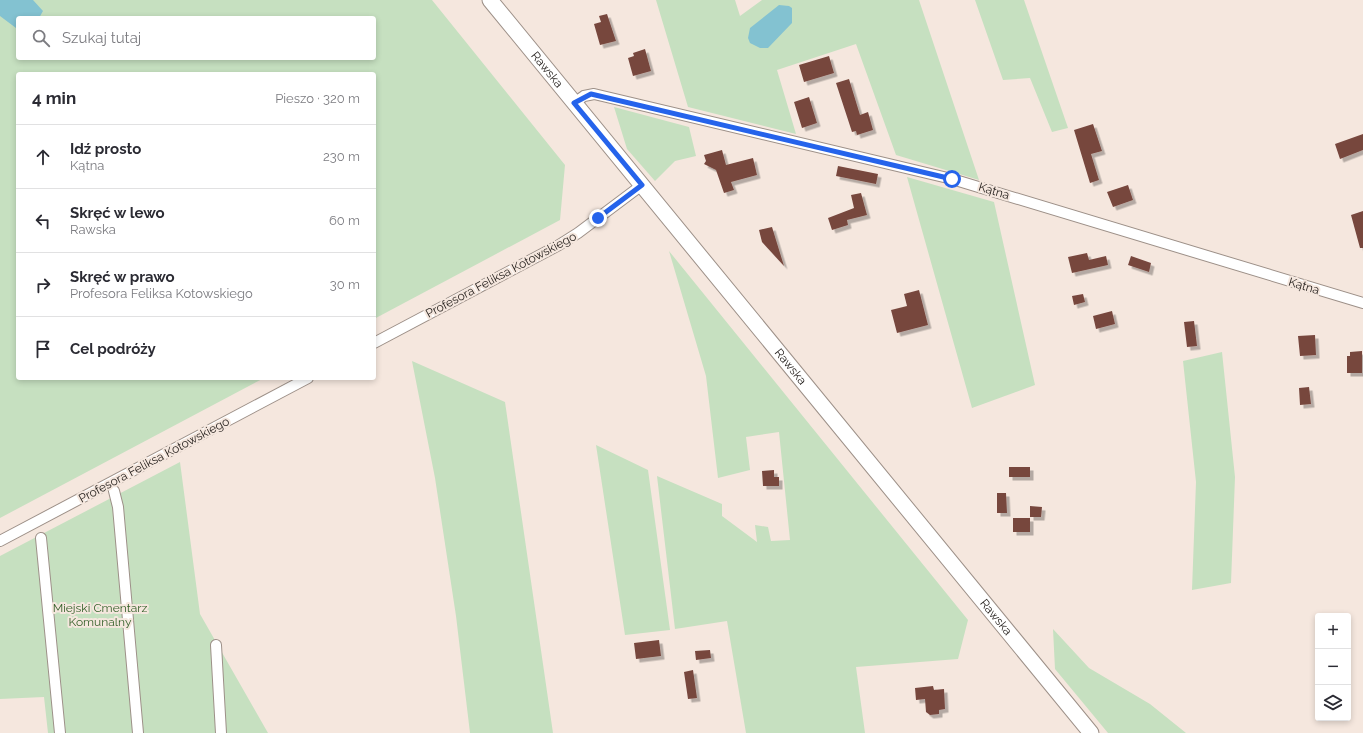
<!DOCTYPE html>
<html lang="pl">
<meta charset="utf-8">
<style>
body{margin:0;font-family:Raleway,sans-serif;background:#f2f2f3;color:#2b2b33}
.controls{position:absolute;right:12px;bottom:12px;display:grid;overflow:hidden;border-radius:4px;box-shadow:0 2px 6px #0003}
.controls button{width:36px;height:36px;display:grid;place-items:center;padding:0;border:0;border-bottom:1px solid #e1e1e2;background:#fff;color:#2b2b33;font:20px sans-serif}
.stop{position:absolute;width:12px;height:12px;margin:-9px;border:3px solid #2563eb;border-radius:50%;background:#fff}
.stop.end{background:#2563eb;border-color:#fff;box-shadow:0 1px 4px #0008}
.list{margin:0;padding:0;list-style:none}
h2{display:flex;justify-content:space-between;align-items:center;height:52px;margin:0;padding:0 16px;font-size:17px}
h2 small{font-size:13px;font-weight:400;color:#7c7c81}
.list li{display:grid;grid-template-columns:26px 1fr auto;gap:12px;align-items:center;box-sizing:border-box;height:64px;padding:0 16px;border-top:1px solid #e1e1e2}
.list b{display:block;font-size:15px;white-space:nowrap}
.list p{margin:0;font-size:13px;white-space:nowrap;color:#7c7c81}
.list em{font-size:13px;font-style:normal;color:#7c7c81}
.icon{flex:none;width:22px;height:22px;fill:none;stroke:currentColor;stroke-width:2;stroke-linecap:round;stroke-linejoin:round}
.map{position:relative;flex:none;width:1363px;height:733px;overflow:hidden}
.search{position:absolute;background:#fff;box-shadow:0 2px 6px #0003;left:16px;top:16px;width:360px;height:44px;display:flex;align-items:center;gap:10px;box-sizing:border-box;padding:0 14px;border-radius:4px;color:#7c7c81;font-size:15px}
.panel{position:absolute;background:#fff;box-shadow:0 2px 6px #0003;left:16px;top:72px;width:360px;height:308px;border-radius:4px}
.map>svg:first-child{display:block}
.green{fill:#c6e0c0;fill-rule:evenodd}
.water{fill:#83c2d1}
.building{fill:#77473e;filter:url(#shadow)}
.lines{fill:none;stroke-linecap:round;stroke-linejoin:round}
.street-casing{stroke:#9d9088;stroke-width:12}
.secondary-casing{stroke:#9d9088;stroke-width:17}
.street{stroke:#fff;stroke-width:10}
.secondary{stroke:#fff;stroke-width:15}
.route{stroke:#2563eb;stroke-width:5}
.labels{text-anchor:middle;dominant-baseline:central;stroke-width:4;stroke-linejoin:round;paint-order:stroke}
.street-label{font-size:12px;fill:#211c19;stroke:#f5e7de}
.park-label{font-size:12px;fill:#335f28;stroke:#f5e7de}
</style>
<div class="map">
<svg width="1363" height="733" viewBox="0 0 1363 733">
<defs>
<filter id="shadow"><feDropShadow dx="3.5" dy="3.5" stdDeviation="0" flood-color="#0004"/></filter>
</defs>
<rect width="100%" height="100%" fill="#f5e7de"/>
<path class="green" d="M0,0H432L565,165L560,220L374,319V74H18V378H264L0,518ZM18,18H374V58H18Z
M656,0H735L740,16L762,0H919L979,180L896,155L856,44L777,70L796,134L688,107Z
M975,0H1024L1068,128L1052,132L1030,78L1003,80Z
M614,107L689,127L696,156L675,161L655,181L627,149Z
M907,177L994,202L1035,385L972,408Z
M669,251L968,620L958,659L856,667L865,733H746L727,621L675,629L657,476L722,504V516L757,542L755,525L768,527L771,541L790,540L779,432L746,437L750,470L718,478L706,376Z
M1222,352L1235,477L1231,583L1192,590L1196,482L1183,361Z
M412,361L505,402L553,733H470L456,616L435,478Z
M596,445L648,470L670,630L625,635Z
M180,462L200,614L268,733H48L44,697L0,699V556Z
M1053,629L1089,668L1150,704L1186,733H1108L1055,669Z"/>
<path class="water" d="M0,0H33L43,11L39,18H18V28H16L0,16Z
M779,5L789,6L792,8V23L768,48H760L750,43L748,38L750,28Z"/>
<path class="building" d="M607,14L616,41L600,45L594,24L601,22L599,16Z
M645,49L651,71L633,76L628,58L634,56L633,53Z
M829,56L834,73L804,82L799,65Z
M849,79L860,115L868,112L873,130L857,135L856,131L852,132L836,83Z
M809,97L817,123L802,128L794,102Z
M1093,124L1102,151L1091,154L1099,180L1090,183L1074,130Z
M1363,134V150L1340,159L1335,144Z
M722,150L726,165L753,158L757,175L731,182L734,190L724,193L716,170L704,164L706,161L704,155Z
M838,166L878,174L876,184L836,176Z
M1128,185L1133,200L1113,207L1107,192Z
M861,193L867,215L847,220L848,225L832,230L828,218L854,208L851,195Z
M1363,211V248H1360L1351,215Z
M772,227L784,266L762,242L759,230Z
M1087,253L1089,260L1106,256L1108,265L1072,273L1068,257Z
M1131,256L1151,263L1149,272L1128,265Z
M919,290L928,325L897,333L891,310L907,306L904,294Z
M1083,294L1085,302L1074,305L1072,296Z
M1112,311L1115,324L1096,329L1093,316Z
M1194,321L1197,346L1187,347L1184,322Z
M1315,335L1316,355L1300,356L1298,336Z
M1362,351V373H1347V356H1350V352Z
M1309,387L1311,404L1300,405L1299,388Z
M1009,467H1030V477H1009Z
M774,470V477H779V486H763L762,471Z
M997,493H1006L1007,513H997Z
M1030,506L1042,507L1041,517H1030Z
M1013,518H1030V532H1013Z
M659,640L661,656L636,659L634,643Z
M710,650L711,658L696,660L695,651Z
M693,670L697,698L688,699L684,672Z
M933,686L934,690L944,689L945,709L939,710V714L930,715L926,712L925,699L916,700L915,688Z"/>
<g class="lines">
<g class="street-casing">
<path id="street" d="M574,103L584,96L594,94L952,179L1363,303
M374,343L559,245L578,233L642,185
M114,491L118,507L138,733
M41,538L60,733
M0,541L308,378
M216,645L221,733"/>
</g>
<g class="secondary-casing">
<g id="secondary">
<path id="s1" d="M490,0L1091,733"/>
</g>
</g>
<use href="#street" class="street"/>
<use href="#secondary" class="secondary"/>
</g>
<g class="lines">
<path class="route" d="M598,218L642,185L574,103L591,94L952,179"/>
</g>
<g class="labels">
<g class="street-label">
<text stroke="none"><textPath href="#s1" startOffset="90">Rawska</textPath></text>
<text transform="translate(994 191) rotate(17)">Kątna</text>
<text transform="translate(501 275) rotate(-28)">Profesora Feliksa Kotowskiego</text>
<text transform="translate(1304 286) rotate(17)">Kątna</text>
<text stroke="none"><textPath href="#s1" startOffset="474">Rawska</textPath></text>
<text transform="translate(154 460) rotate(-28)">Profesora Feliksa Kotowskiego</text>
<text stroke="none"><textPath href="#s1" startOffset="798">Rawska</textPath></text>
</g>
<g class="park-label">
<text x="100" y="608">Miejski Cmentarz<tspan x="100" dy="14">Komunalny</tspan></text>
</g>
</g>
</svg>
<div class="controls">
<button>+</button>
<button>−</button>
<button><svg class="icon" aria-label="layers" viewBox="0 0 24 24"><path d="M12 4l9 5-9 5-9-5zM3 14l9 5 9-5"/></svg></button>
</div>
<div class="stop" style="left:952px;top:179px"></div>
<div class="stop end" style="left:598px;top:218px"></div>
<div class="search"><svg class="icon" aria-label="search" viewBox="0 0 24 24"><circle cx="10" cy="10" r="6"/><path d="M15 15l6 6"/></svg>Szukaj tutaj</div>
<section class="panel">
<h2>4 min<small>Pieszo · 320 m</small></h2>
<ul class="list">
<li><svg class="icon" aria-label="ahead" viewBox="0 0 24 24"><path d="M12 20V5M6 11l6-6 6 6"/></svg><div><b>Idź prosto</b><p>Kątna</p></div><em>230 m</em></li>
<li><svg class="icon" aria-label="left" viewBox="0 0 24 24"><path d="M17 20v-9H6M10 6l-5 5 5 5"/></svg><div><b>Skręć w lewo</b><p>Rawska</p></div><em>60 m</em></li>
<li><svg class="icon" aria-label="right" viewBox="0 0 24 24"><path d="M7 20v-9h11M14 6l5 5-5 5"/></svg><div><b>Skręć w prawo</b><p>Profesora Feliksa Kotowskiego</p></div><em>30 m</em></li>
<li><svg class="icon" aria-label="arrive" viewBox="0 0 24 24"><path d="M6 21V4h12l-3 4 3 4H6"/></svg><div><b>Cel podróży</b></div></li>
</ul>
</section>
</div>
